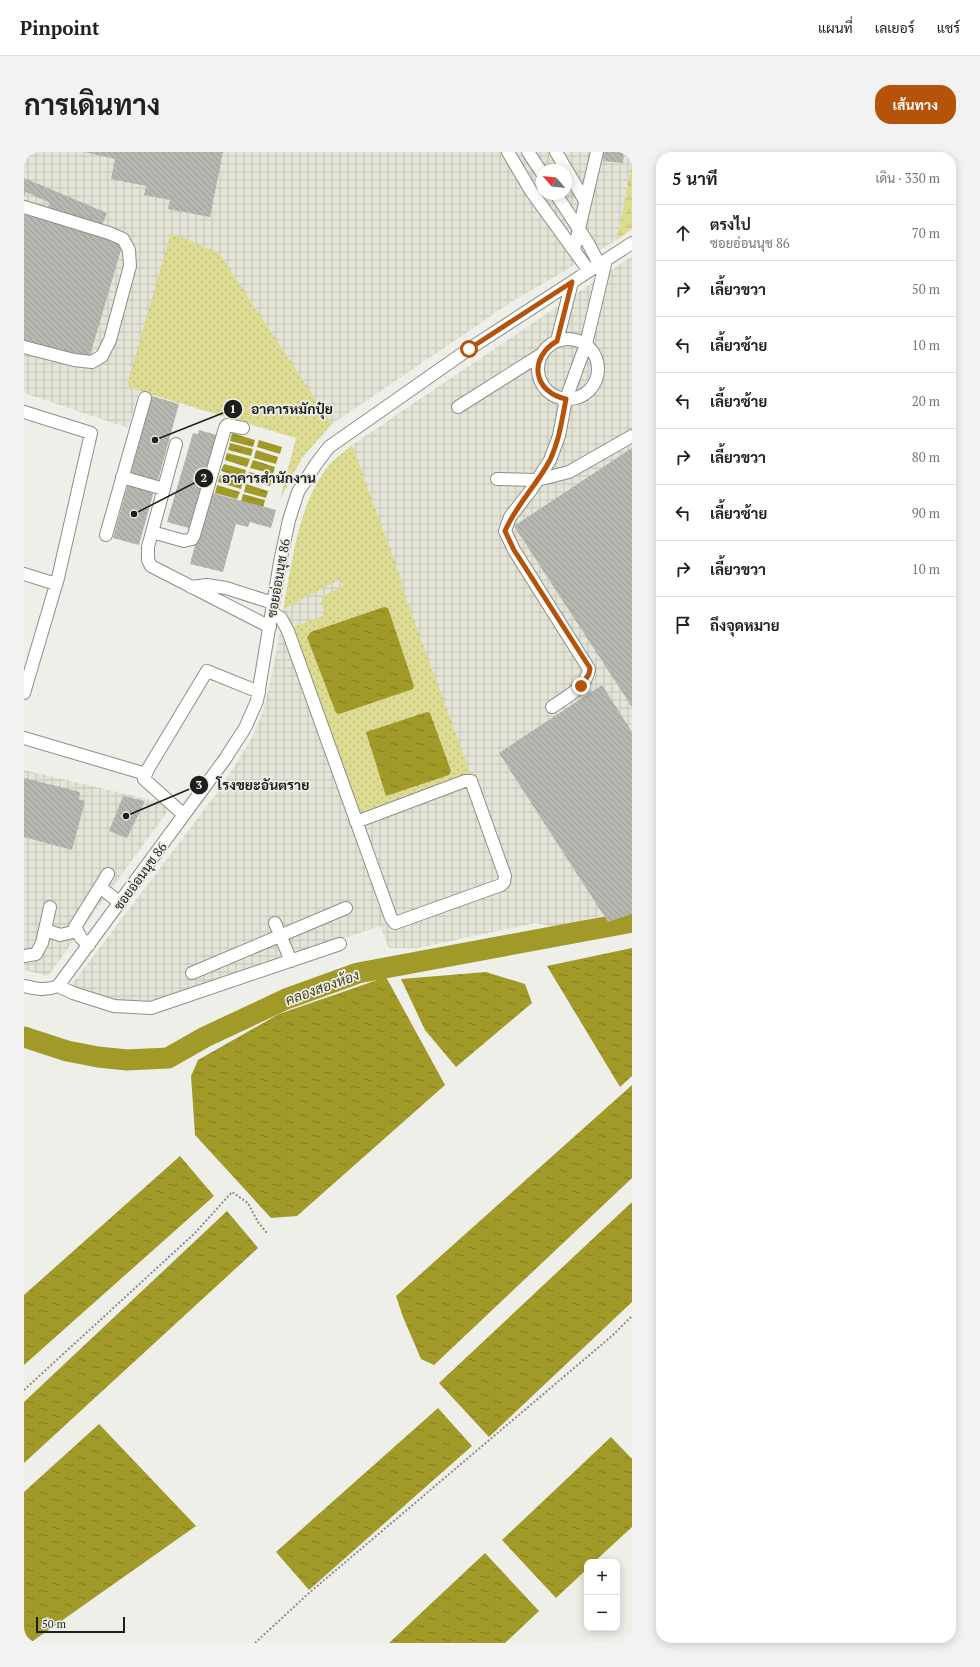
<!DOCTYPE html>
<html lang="th">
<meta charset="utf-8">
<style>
body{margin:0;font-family:"PT Serif",Sarabun,serif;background:#f2f2f2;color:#202124}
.controls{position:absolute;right:12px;bottom:12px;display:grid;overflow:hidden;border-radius:8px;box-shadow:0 2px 10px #0003}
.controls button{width:36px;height:36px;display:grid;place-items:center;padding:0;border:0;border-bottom:1px solid #e0e0e0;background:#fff;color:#202124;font:20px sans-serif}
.compass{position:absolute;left:512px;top:12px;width:36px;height:36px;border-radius:50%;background:#fff;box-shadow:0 2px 10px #0003;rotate:298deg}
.scale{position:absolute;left:12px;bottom:10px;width:89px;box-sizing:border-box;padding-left:4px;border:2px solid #1e1e1c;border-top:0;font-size:11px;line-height:14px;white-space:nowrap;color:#1e1e1c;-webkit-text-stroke:3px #efefe9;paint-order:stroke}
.stop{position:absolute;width:12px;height:12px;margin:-9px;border:3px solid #b45309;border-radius:50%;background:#fff}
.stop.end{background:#b45309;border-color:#fff;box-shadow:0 1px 4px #0008}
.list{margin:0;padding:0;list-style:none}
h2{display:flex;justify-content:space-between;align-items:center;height:52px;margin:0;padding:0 16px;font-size:17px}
h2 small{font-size:13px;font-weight:400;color:#757577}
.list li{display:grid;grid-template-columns:26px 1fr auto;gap:12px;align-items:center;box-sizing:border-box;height:56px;padding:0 16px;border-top:1px solid #e0e0e0}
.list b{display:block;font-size:15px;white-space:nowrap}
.list p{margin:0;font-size:13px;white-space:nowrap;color:#757577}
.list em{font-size:13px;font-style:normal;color:#757577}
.icon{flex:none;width:22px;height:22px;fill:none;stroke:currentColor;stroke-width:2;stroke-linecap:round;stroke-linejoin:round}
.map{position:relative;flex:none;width:608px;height:1491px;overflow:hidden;border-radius:16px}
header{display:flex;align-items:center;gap:24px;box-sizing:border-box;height:56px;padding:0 20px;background:#fff;border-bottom:1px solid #e0e0e0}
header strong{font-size:19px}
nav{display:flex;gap:22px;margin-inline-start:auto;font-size:14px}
.intro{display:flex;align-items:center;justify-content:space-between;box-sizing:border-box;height:96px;padding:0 24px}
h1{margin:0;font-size:28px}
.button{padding:10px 18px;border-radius:16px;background:#b45309;color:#fff;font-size:14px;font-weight:700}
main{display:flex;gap:24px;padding:0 24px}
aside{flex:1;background:#fff;border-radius:16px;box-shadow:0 2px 10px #0003}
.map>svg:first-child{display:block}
.industrial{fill:url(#industrial-grid);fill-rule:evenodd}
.grass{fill:url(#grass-dots)}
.wetland{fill:url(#wetland-marsh)}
.water{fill:url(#water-ripples)}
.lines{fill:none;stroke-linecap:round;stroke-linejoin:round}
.river{stroke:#a19a29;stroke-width:21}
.building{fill:url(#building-back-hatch)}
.minor-casing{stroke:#8e8e88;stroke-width:14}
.path{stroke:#8d8d89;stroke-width:2;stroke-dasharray:2 2;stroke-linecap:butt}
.minor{stroke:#fff;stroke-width:12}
.route{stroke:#b45309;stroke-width:5}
.labels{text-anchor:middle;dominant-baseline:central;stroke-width:3.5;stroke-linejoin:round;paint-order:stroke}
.street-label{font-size:13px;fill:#1e1e1c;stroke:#efefe9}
.water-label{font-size:14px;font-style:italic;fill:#444114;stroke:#efefe9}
.leader{fill:none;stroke:#1e1e1c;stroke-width:1.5}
.callout-dot{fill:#1e1e1c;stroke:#efefe9;stroke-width:1.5}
.mark-label{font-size:12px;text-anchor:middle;font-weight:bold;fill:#fff}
.callout-label{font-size:14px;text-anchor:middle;font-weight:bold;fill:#1e1e1c;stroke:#efefe9;stroke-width:3.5;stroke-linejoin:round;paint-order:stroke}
</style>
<header>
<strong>Pinpoint</strong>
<nav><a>แผนที่</a><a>เลเยอร์</a><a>แชร์</a></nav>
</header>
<div class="intro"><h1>การเดินทาง</h1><a class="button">เส้นทาง</a></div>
<main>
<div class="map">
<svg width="608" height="1491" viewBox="0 0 608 1491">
<defs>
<pattern id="industrial-grid" width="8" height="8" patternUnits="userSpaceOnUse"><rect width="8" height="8" fill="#e4e4d7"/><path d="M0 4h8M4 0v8" fill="none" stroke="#c3c3b8"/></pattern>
<pattern id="grass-dots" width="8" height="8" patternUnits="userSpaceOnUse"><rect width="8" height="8" fill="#ddda92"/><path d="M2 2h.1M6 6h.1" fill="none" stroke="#bdbb7d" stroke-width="1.8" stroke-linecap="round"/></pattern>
<pattern id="wetland-marsh" width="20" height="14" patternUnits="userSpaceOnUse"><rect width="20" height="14" fill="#ddda92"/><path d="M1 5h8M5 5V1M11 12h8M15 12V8" fill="none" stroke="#bdbb7d"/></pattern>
<pattern id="water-ripples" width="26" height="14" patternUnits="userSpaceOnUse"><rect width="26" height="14" fill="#a19a29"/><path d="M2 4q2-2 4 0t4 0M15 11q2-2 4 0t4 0" fill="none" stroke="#837d22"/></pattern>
<pattern id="building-back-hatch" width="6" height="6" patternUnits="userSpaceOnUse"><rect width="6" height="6" fill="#b7b7b2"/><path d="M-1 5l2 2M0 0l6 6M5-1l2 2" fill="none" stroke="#9d9d98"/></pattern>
</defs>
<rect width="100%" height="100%" fill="#efefe9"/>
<path class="industrial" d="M0,0H608V9L593,88L489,149L308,272L195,101L103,233L115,239L104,276L0,241ZM518,18H542V42H518Z
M608,104V755L534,776L511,771L394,796H365L356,774L129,851L100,850L53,839L46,835L199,633L228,586L240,557L253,497L259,457L316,426L327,452L379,432L328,293Z
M0,618L148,653L24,824L0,818Z"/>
<path class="grass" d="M147,81L195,101L308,272L278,306L256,347L272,286L115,239L103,233Z
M328,293L379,432L377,433L447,623L337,664L305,579L269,475L301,463L298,454V445L319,434L316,427L259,457C269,408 273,354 305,313C311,306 321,300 328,293Z"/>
<path class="wetland" d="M608,9V77L593,88Z"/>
<path class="water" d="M208,281L231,288L229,295L206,289Z
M235,288L258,295L256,302L233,295Z
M206,291L229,297L227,304L204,298Z
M232,298L254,305L252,312L230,306Z
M203,301L226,307L223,315L201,308Z
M229,308L251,315L249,322L226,316Z
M200,312L222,318L220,326L197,319Z
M225,320L248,326L246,334L223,327Z
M196,323L219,329L217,337L194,330Z
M222,332L244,339L242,346L220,340Z
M193,333L216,340L213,347L191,341Z
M219,342L241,348L239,356L217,350Z
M360,455L364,456L390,534L389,537L315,562L312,561L283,485L287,480Z
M403,560L406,561L427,619L425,623L362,644L342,580Z
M608,796V924L596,935L523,814Z
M462,820L501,832L508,851L432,915L401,878L377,827Z
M362,825L421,933L273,1064L247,1066L171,983L167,924L174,908L255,862Z
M608,933V1026L410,1213L397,1207L379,1165L372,1144Z
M156,1004L190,1044L0,1213V1143Z
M608,1050V1150L465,1285L415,1231Z
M203,1059L234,1096L0,1311V1250Z
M414,1256L448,1294L285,1438L252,1400Z
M75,1272L172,1374L6,1491H0V1340Z
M587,1285L608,1307V1375L570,1410H563V1417L532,1446L478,1388Z
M461,1401L515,1459L481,1491H365Z"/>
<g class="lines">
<path class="river" d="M0,885L43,899L74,905L103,908L144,906L181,885L262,847L334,821L608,770"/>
</g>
<path class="building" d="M60,0H199L186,65L144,57L146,48L120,43L122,34L87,27L91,7Z
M580,0H600L599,11L579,9Z
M0,26L83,61L76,78L24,55L26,51L2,40L0,44Z
M0,62L99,91L65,207L0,188Z
M128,244L155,252L133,332L106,324Z
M175,278L193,283L168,377L143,370L169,281L174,282Z
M608,296V555L490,374Z
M104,332L130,339L115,393L89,386Z
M185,340L252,358L247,376L226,370L224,375L212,372L199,420L166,412Z
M578,533L608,580V762L584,770L475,601Z
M0,626L56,640L55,647L61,649L48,698L0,685Z
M99,644L121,649L103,686L85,679Z"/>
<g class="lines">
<g class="minor-casing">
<path id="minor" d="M484,0L507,39L565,119
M504,0L518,21
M532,0L561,49
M532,42L564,91L575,112
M0,55L85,81L99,87L105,98L106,114L86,188L78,204L68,210L50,208L0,195
M550,98L573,0
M514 217a30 30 0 1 1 60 0a30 30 0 1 1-60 0Z
M533,189L548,130
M434,255L518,202
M0,260L67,281L34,426L0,541
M152,292L124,395V408L127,414L246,475
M98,325L140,337
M473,327L513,328L545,320L608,284
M128,380L160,389L168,387L170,383L201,276L203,273L219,276
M82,383L121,246
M0,422L32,432
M167,435L183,433L202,436L249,451
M248,461L257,466L264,479L367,766L371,771L477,733L480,730L481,724L447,629H441L332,670
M528,555C542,545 563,535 565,517L490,398L481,379L486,365L507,338L526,308L535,284L542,247L562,192L582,108
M0,586L122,622
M160,663L120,627L124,617L183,519L235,540
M76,735L96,751
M251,771L267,809
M21,778L36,783L53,779
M65,793L57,786L51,775L84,722
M0,804L12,802L18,791L26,755
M168,821L322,756
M0,834C13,837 21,839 34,834L201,607L221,576L233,549L256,410L265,368L274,340L292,312L305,295L445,197L608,91
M34,834L49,841L90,854L127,856L316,792"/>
</g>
<path class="path" d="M0,1238L171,1081L208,1040L224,1051L234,1070L243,1081
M231,1491L285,1441L589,1183L608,1164"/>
<use href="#minor" class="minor"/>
</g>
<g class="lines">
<path class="route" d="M445,197L548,130L533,189C504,206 509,240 542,247C538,268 535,289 526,308C513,333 492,353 481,379L490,398L566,516L565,522L557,534"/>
</g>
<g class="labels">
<g class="street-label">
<text transform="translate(254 426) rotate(-80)">ซอยอ่อนนุช 86</text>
<text transform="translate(116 724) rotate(-54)">ซอยอ่อนนุช 86</text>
</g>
<g class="water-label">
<text transform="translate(298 835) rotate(-20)">คลองสองห้อง</text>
</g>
</g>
<path class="leader" d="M131 288L209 257M110 362L180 326M102 664L175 633"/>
<g class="callout-dot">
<circle cx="131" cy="288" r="4"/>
<circle cx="110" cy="362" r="4"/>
<circle cx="102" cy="664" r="4"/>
<circle cx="209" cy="257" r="10"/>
<circle cx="180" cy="326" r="10"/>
<circle cx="175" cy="633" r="10"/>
</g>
<g class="mark-label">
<text x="209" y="261">1</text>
<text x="180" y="330">2</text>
<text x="175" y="637">3</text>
</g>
<g class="callout-label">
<text x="268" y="262">อาคารหมักปุ๋ย</text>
<text x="245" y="331">อาคารสำนักงาน</text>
<text x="239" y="638">โรงขยะอันตราย</text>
</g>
</svg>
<div class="controls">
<button>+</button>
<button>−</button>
</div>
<svg class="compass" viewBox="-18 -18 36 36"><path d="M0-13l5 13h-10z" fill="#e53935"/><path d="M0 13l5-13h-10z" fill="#757577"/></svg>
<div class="scale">50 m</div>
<div class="stop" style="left:445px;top:197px"></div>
<div class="stop end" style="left:557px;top:534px"></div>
</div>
<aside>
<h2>5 นาที<small>เดิน · 330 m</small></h2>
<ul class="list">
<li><svg class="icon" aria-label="ahead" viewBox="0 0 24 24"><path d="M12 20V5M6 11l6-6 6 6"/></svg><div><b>ตรงไป</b><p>ซอยอ่อนนุช 86</p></div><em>70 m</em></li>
<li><svg class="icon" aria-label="right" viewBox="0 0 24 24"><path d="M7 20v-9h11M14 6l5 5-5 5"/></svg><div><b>เลี้ยวขวา</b></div><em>50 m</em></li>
<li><svg class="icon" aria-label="left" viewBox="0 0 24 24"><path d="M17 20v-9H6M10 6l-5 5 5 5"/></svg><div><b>เลี้ยวซ้าย</b></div><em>10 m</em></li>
<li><svg class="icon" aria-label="left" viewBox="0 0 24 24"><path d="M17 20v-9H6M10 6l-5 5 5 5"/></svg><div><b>เลี้ยวซ้าย</b></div><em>20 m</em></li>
<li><svg class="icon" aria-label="right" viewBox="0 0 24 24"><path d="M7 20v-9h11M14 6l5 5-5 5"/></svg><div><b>เลี้ยวขวา</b></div><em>80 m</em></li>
<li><svg class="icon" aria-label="left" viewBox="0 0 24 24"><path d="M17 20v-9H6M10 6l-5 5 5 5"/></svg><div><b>เลี้ยวซ้าย</b></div><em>90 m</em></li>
<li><svg class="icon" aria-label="right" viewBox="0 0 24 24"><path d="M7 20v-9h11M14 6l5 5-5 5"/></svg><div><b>เลี้ยวขวา</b></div><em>10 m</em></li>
<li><svg class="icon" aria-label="arrive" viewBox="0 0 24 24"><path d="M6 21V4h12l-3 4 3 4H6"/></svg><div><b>ถึงจุดหมาย</b></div></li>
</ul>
</aside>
</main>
